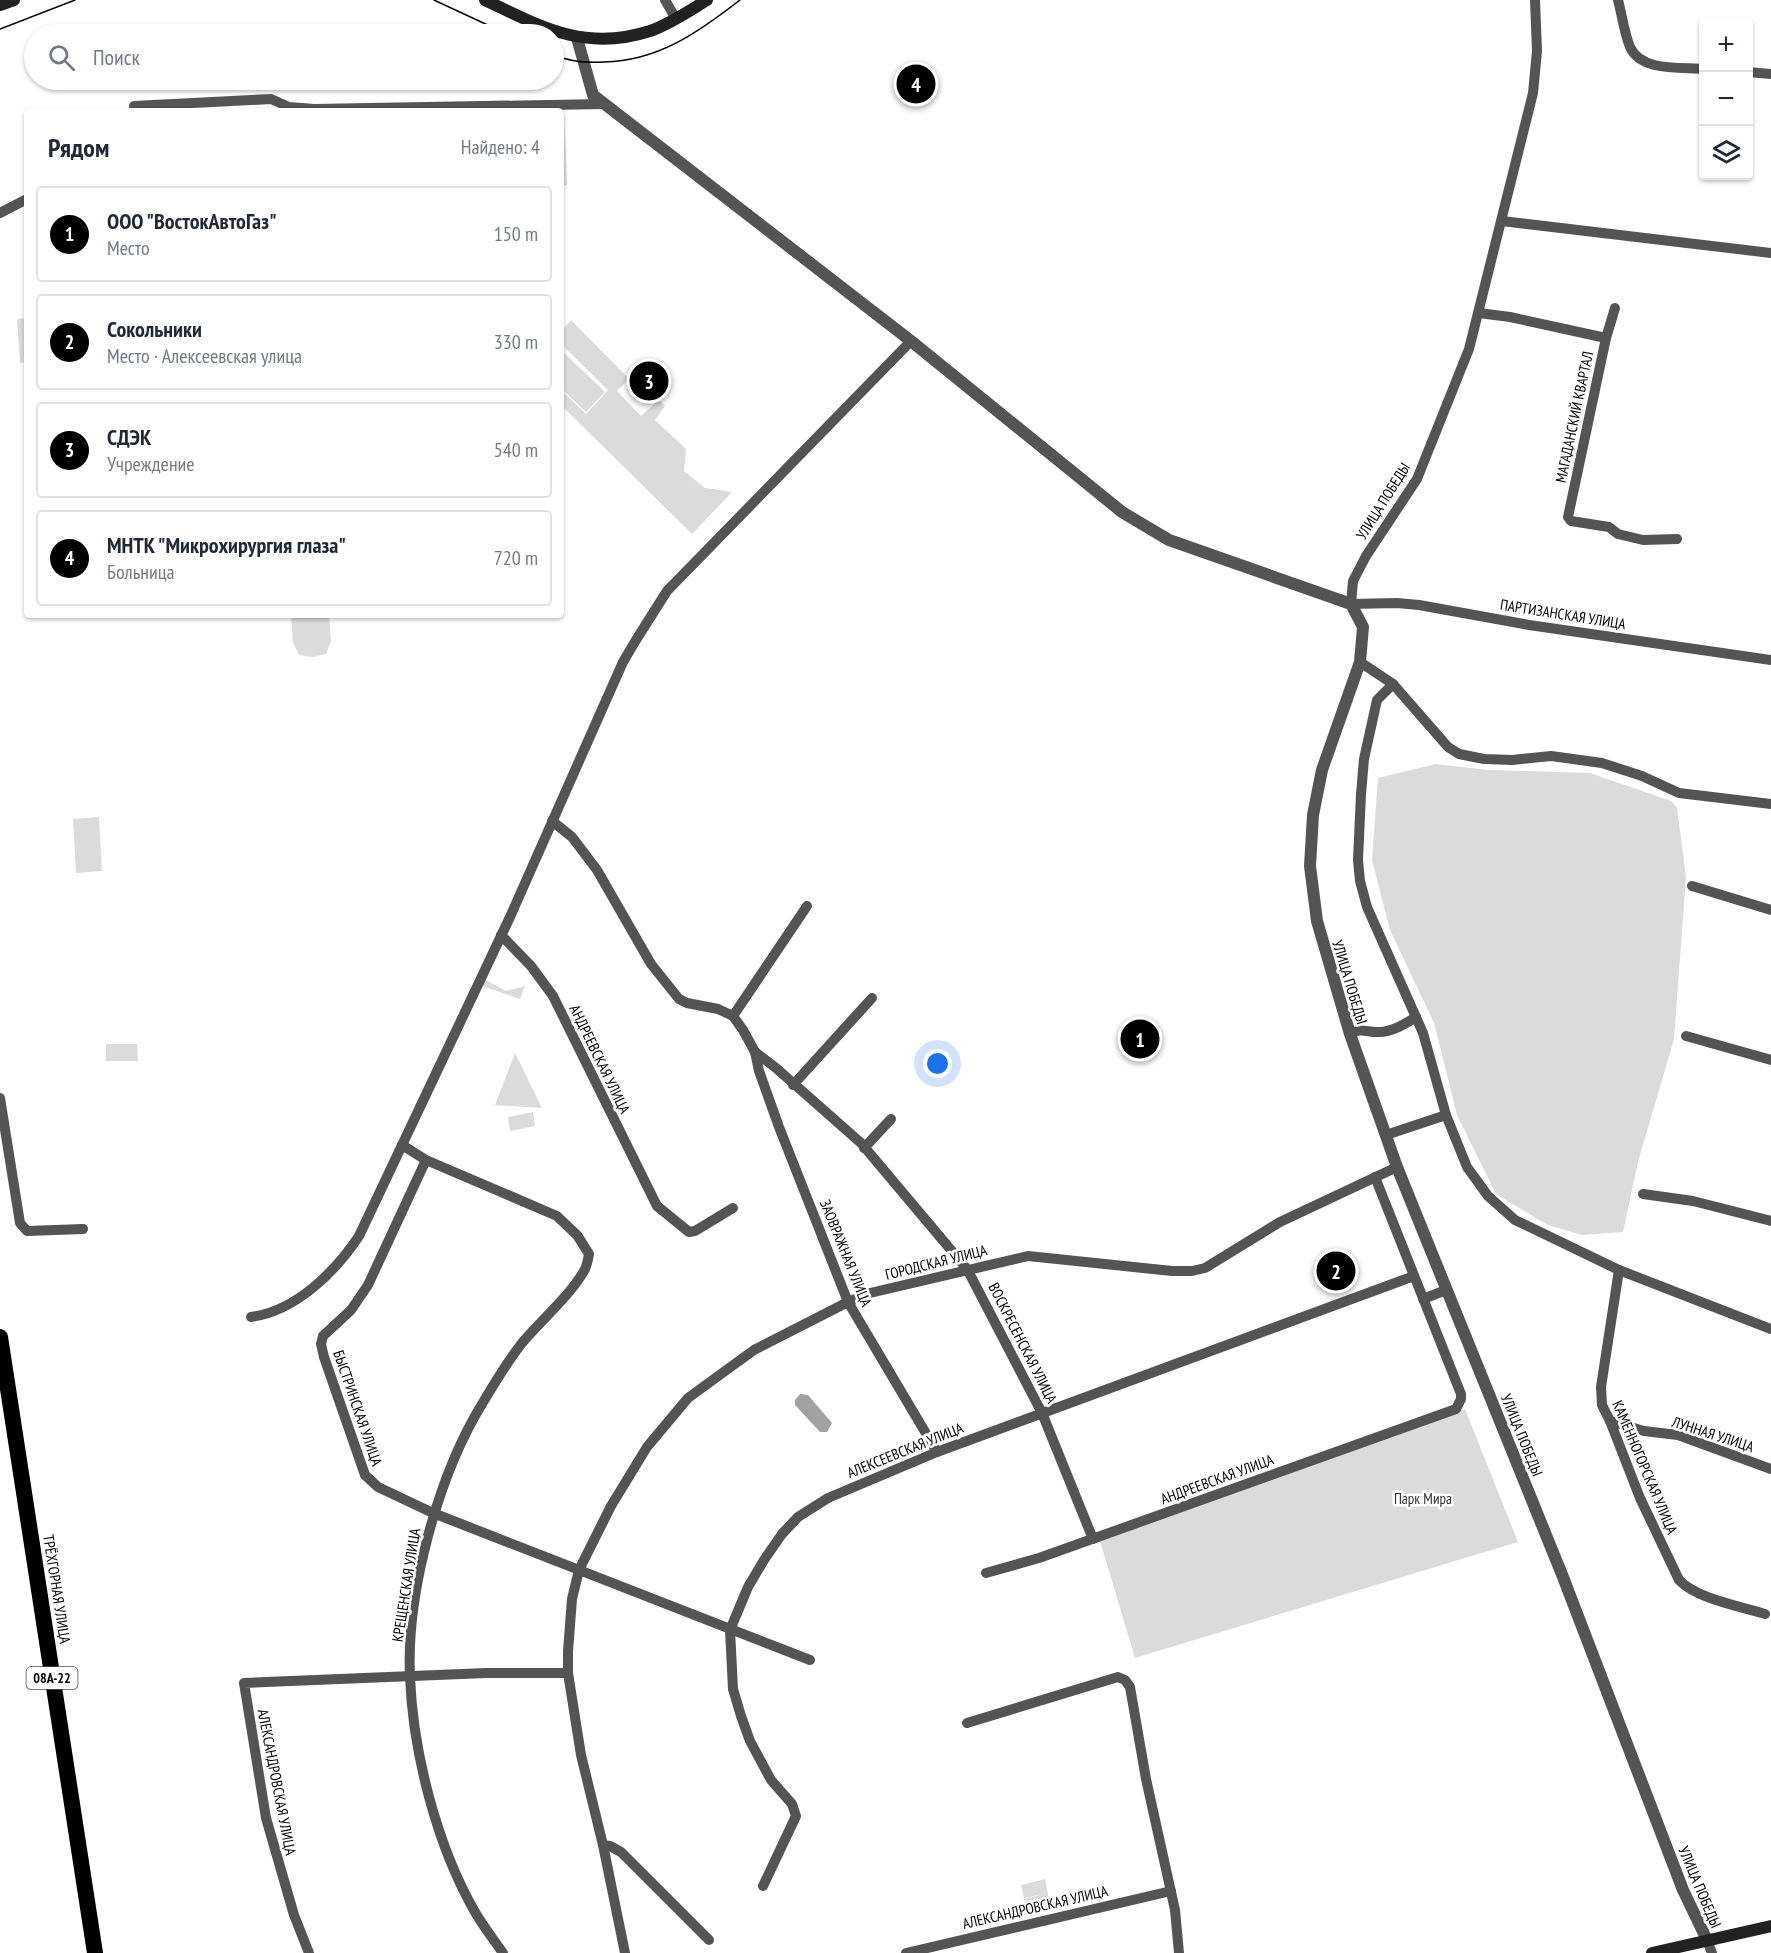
<!DOCTYPE html>
<html lang="ru">
<head>
<meta charset="utf-8">
<style>
	:root { --surface:#fff; --page:#f2f2f3; --text:#1f2937; --muted:#747a83; --line:#e0e1e3; --accent:#000 }
	body { margin:0; font-family:"PT Sans Narrow",sans-serif; background:var(--page); color:var(--text) }
	.controls { position:absolute; right:18px; top:18px; display:grid; overflow:hidden; border-radius:6px; box-shadow:0 2px 4px #0004 }
	.controls button { width:54px; height:54px; display:grid; place-items:center; padding:0; border:0; border-bottom:2px solid var(--line); background:var(--surface); color:var(--text); font:30px sans-serif }
	.you { position:absolute; left:938px; top:1064px; width:21px; height:21px; margin:-15px; border:4px solid #fff; border-radius:50%; background:#1a73e8; box-shadow:0 0 0 9px #1a73e833 }
	.badge { display:grid; place-items:center; width:39px; height:39px; border-radius:50%; background:var(--accent); color:#fff; font-size:20px; font-weight:700 }
	.pin { position:absolute; translate:-50% -50%; border:3px solid #fff; box-shadow:0 2px 6px #0006 }
	.list { margin:0; padding:0; list-style:none }
	h2 { display:flex; justify-content:space-between; align-items:center; height:78px; margin:0; padding:0 24px; font-size:26px }
	h2 small { font-size:20px; font-weight:400; color:var(--muted) }
	.list li { display:grid; grid-template-columns:39px 1fr auto; gap:18px; align-items:center; box-sizing:border-box; height:96px; margin:0 12px 12px; padding:0 12px; border:2px solid var(--line); border-radius:6px }
	.list b { display:block; font-size:22px; white-space:nowrap }
	.list p { margin:0; font-size:20px; white-space:nowrap; color:var(--muted) }
	.list em { font-size:20px; font-style:normal; color:var(--muted) }
	.icon { flex:none; width:33px; height:33px; fill:none; stroke:currentColor; stroke-width:2; stroke-linecap:round; stroke-linejoin:round }
	.map { position:relative; flex:none; width:1771px; height:1953px; overflow:hidden }
	.search { position:absolute; background:var(--surface); box-shadow:0 2px 4px #0004; left:24px; top:24px; width:540px; height:66px; display:flex; align-items:center; gap:15px; box-sizing:border-box; padding:0 21px; border-radius:33px; color:var(--muted); font-size:22px }
	.panel { position:absolute; background:var(--surface); box-shadow:0 2px 4px #0004; left:24px; top:108px; width:540px; height:510px; border-radius:6px }
	.map>svg:first-child { display:block }
</style>
</head>
<body>
<div class="map">
<svg width="1771" height="1953" viewBox="0 0 1771 1953">
	<rect width="100%" height="100%" fill="#fff"/>
	<!-- green -->
	<g fill="#dbdbdb">
		<path d="M522,107H564L567,185L561,186V111H522Z"/>
		<path d="M27,318V362L20,363L17,319Z"/>
		<path d="M571,320L629,379L617,391L641,416L659,400L665,406L655,420L686,449L684,471L705,488L732,492L692,534L561,405V390L586,414L608,390L561,344V332Z"/>
		<path d="M561,350L605,392L586,412L561,388Z"/>
		<path d="M291,615H329L331,641L326,654L313,657L299,655L293,643Z"/>
		<path d="M1436,764L1488,770L1590,773L1671,801L1677,808L1686,877L1674,1039L1638,1162L1623,1232L1582,1235L1548,1225L1496,1194L1457,1115L1434,1023L1390,930L1372,860L1378,778Z"/>
		<path d="M99,817L102,871L76,873L73,819Z"/>
		<path d="M484,979L506,991L525,986L520,999L485,987L482,985Z"/>
		<path d="M106,1044H137L138,1061H106Z"/>
		<path d="M515,1053L542,1108L495,1105Z"/>
		<path d="M533,1112L535,1126L510,1131L508,1117Z"/>
		<path d="M1465,1409L1518,1542L1135,1658L1100,1541Z"/>
		<path d="M1045,1879L1050,1904L1027,1910L1024,1899L1047,1893L1024,1898L1021,1885Z"/>
	</g>
	<!-- water -->
	<path fill="#a2a2a2" d="M800,1394L808,1395L832,1423L827,1432H820L795,1405V1400Z"/>
	<g fill="none" stroke-linecap="round" stroke-linejoin="round">
		<!-- minor -->
		<g stroke="#545454" stroke-width="10">
			<path d="M665,0L676,19"/>
			<path d="M1535,0L1537,51L1533,93L1469,349L1417,479L1366,556L1353,581L1351,604L1397,603L1419,605L1529,625L1771,660"/>
			<path d="M1618,0C1622,15 1624,32 1630,47C1641,72 1681,67 1704,69"/>
			<path d="M1748,72L1771,74"/>
			<path d="M134,111V106L271,99L289,107L314,109L604,104"/>
			<path d="M0,213L27,199"/>
			<path d="M1502,221L1771,253"/>
			<path d="M1479,313L1510,317L1606,338L1568,517L1571,521L1609,527L1618,534L1643,540L1677,539"/>
			<path d="M1606,338L1615,308"/>
			<path d="M1360,662L1393,684L1448,747L1459,754L1484,759L1512,760L1551,756L1602,763L1642,776L1679,793L1771,804"/>
			<path d="M1393,684L1377,700L1364,759L1361,794L1358,860L1360,881L1367,907L1423,1033L1446,1115L1467,1167L1488,1196L1515,1220L1619,1270L1771,1329"/>
			<path d="M552,821L572,837L597,870L651,964L679,999L687,1003L718,1009L733,1016L743,1030L755,1052L759,1071L779,1127L848,1302L937,1452"/>
			<path d="M1692,886L1771,910"/>
			<path d="M501,935L531,966L553,996L657,1206L689,1232L695,1231L733,1208"/>
			<path d="M733,1016L807,906"/>
			<path d="M1350,1034C1361,1027 1368,1033 1379,1032C1392,1032 1405,1024 1416,1017"/>
			<path d="M1686,1036L1771,1060"/>
			<path d="M755,1052L776,1068L861,1143L967,1269L1042,1413L1093,1539"/>
			<path d="M793,1085L872,998"/>
			<path d="M0,1098L20,1223L27,1231L83,1229"/>
			<path d="M1386,1135L1446,1115"/>
			<path d="M402,1145L426,1160L557,1216L577,1235L589,1254C588,1260 587,1266 584,1271C569,1297 541,1320 522,1343C507,1362 494,1384 482,1404C438,1476 406,1593 410,1677C413,1753 437,1846 475,1912C483,1926 494,1940 503,1953"/>
			<path d="M864,1148L891,1119"/>
			<path d="M426,1160L368,1285L351,1310L323,1336L321,1344L324,1357L365,1475L378,1487L433,1513L810,1660"/>
			<path d="M1643,1194L1693,1201L1771,1221"/>
			<path d="M1619,1270L1601,1387L1602,1405L1610,1421L1640,1498L1679,1580C1697,1599 1740,1606 1765,1614"/>
			<path d="M1423,1299L1446,1290"/>
			<path d="M251,1317C296,1311 335,1272 359,1236L510,917L623,662L636,640L667,591L911,341"/>
			<path d="M1610,1421L1644,1431L1678,1435L1771,1469"/>
			<path d="M986,1573L1039,1558L1456,1409L1461,1399V1394L1375,1177"/>
			<path d="M967,1723L1118,1677L1125,1680L1130,1687L1146,1779L1175,1910L1179,1953"/>
			<path d="M603,1845L610,1846L621,1852L709,1940"/>
			<path d="M763,1886L796,1816L792,1804L771,1780L750,1741L741,1716L733,1689L730,1630L748,1587L764,1560L782,1534L798,1517L828,1498L937,1452L1414,1276"/>
			<path d="M1707,1940L1712,1953"/>
			<path d="M309,1953L294,1915L266,1818L244,1683L486,1673H568"/>
			<path d="M625,1953L603,1845L581,1755L568,1673V1651L572,1599L579,1570L611,1506L647,1447L688,1398L754,1350L848,1302L870,1293L1028,1256L1172,1271H1192L1205,1268L1280,1222L1397,1167"/>
			<path d="M906,1953L1171,1891"/>
		</g>
		<!-- tertiary -->
		<path stroke="#545454" stroke-width="12" d="M577,38L593,95L911,341L1122,512L1169,540L1351,604L1363,627L1360,662L1322,770L1313,815L1310,866L1317,921L1350,1034L1397,1167L1563,1577L1683,1890L1707,1940"/>
		<!-- secondary -->
		<g stroke="#212121" stroke-width="12">
			<path d="M485,0C541,27 585,52 650,31C670,24 689,11 707,0"/>
			<path d="M0,5L14,0"/>
			<path d="M1652,1953L1771,1926"/>
		</g>
		<!-- trunk -->
		<path stroke="#000" stroke-width="16" d="M0,1337L95,1953"/>
		<!-- tram -->
		<g stroke="#000" stroke-width="1.5">
			<path d="M434,0L507,34"/>
			<path d="M0,29L75,0"/>
			<path d="M554,55C570,62 586,63 604,62C658,61 699,32 740,0"/>
		</g>
	</g>
	<g text-anchor="middle" dominant-baseline="central" stroke-width="5" stroke-linejoin="round" paint-order="stroke">
		<!-- shield labels -->
		<rect fill="#fff" stroke="#4c4c4c" stroke-width="1.5" x="26.5" y="1667" width="51" height="22" rx="4.5"/>
		<g font-size="14" font-weight="bold" fill="#000">
			<text x="52" y="1678">08А-22</text>
		</g>
		<!-- street labels -->
		<g font-size="15" fill="#000" stroke="#fff">
			<text transform="translate(1574 417) rotate(-78)">МАГАДАНСКИЙ КВАРТАЛ</text>
			<text transform="translate(1383 501) rotate(-58)">УЛИЦА ПОБЕДЫ</text>
			<text transform="translate(1563 614) rotate(9)">ПАРТИЗАНСКАЯ УЛИЦА</text>
			<text transform="translate(1350 982) rotate(73)">УЛИЦА ПОБЕДЫ</text>
			<text transform="translate(600 1059) rotate(64)">АНДРЕЕВСКАЯ УЛИЦА</text>
			<text transform="translate(846 1253) rotate(68)">ЗАОВРАЖНАЯ УЛИЦА</text>
			<text transform="translate(936 1262) rotate(-14)">ГОРОДСКАЯ УЛИЦА</text>
			<text transform="translate(1023 1343) rotate(63)">ВОСКРЕСЕНСКАЯ УЛИЦА</text>
			<text transform="translate(358 1408) rotate(71)">БЫСТРИНСКАЯ УЛИЦА</text>
			<text transform="translate(1713 1434) rotate(18)">ЛУННАЯ УЛИЦА</text>
			<text transform="translate(1522 1435) rotate(68)">УЛИЦА ПОБЕДЫ</text>
			<text transform="translate(905 1450) rotate(-22)">АЛЕКСЕЕВСКАЯ УЛИЦА</text>
			<text transform="translate(1645 1467) rotate(67)">КАМЕННОГОРСКАЯ УЛИЦА</text>
			<text transform="translate(1217 1479) rotate(-20)">АНДРЕЕВСКАЯ УЛИЦА</text>
			<text transform="translate(406 1585) rotate(-81)">КРЕЩЕНСКАЯ УЛИЦА</text>
			<text transform="translate(57 1589) rotate(81)">ТРЁХГОРНАЯ УЛИЦА</text>
			<text transform="translate(277 1782) rotate(79)">АЛЕКСАНДРОВСКАЯ УЛИЦА</text>
			<text transform="translate(1700 1887) rotate(67)">УЛИЦА ПОБЕДЫ</text>
			<text transform="translate(1035 1907) rotate(-13)">АЛЕКСАНДРОВСКАЯ УЛИЦА</text>
		</g>
		<!-- park labels -->
		<g font-size="15" fill="#323232" stroke="#fff">
			<text x="1423" y="1498">Парк Мира</text>
		</g>
	</g>
</svg>
<div class="controls">
<button>+</button>
<button>−</button>
<button><svg class="icon" aria-label="layers" viewBox="0 0 24 24"><path d="M12 4l9 5-9 5-9-5zM3 14l9 5 9-5"/></svg></button>
</div>
<div class="you"></div>
<div class="pin badge" style="left:1140px;top:1039px">1</div>
<div class="pin badge" style="left:1336px;top:1271px">2</div>
<div class="pin badge" style="left:649px;top:381px">3</div>
<div class="pin badge" style="left:916px;top:84px">4</div>
<div class="search"><svg class="icon" aria-label="search" viewBox="0 0 24 24"><circle cx="10" cy="10" r="6"/><path d="M15 15l6 6"/></svg>Поиск</div>
<section class="panel">
<h2>Рядом<small>Найдено: 4</small></h2>
<ul class="list">
<li><span class="badge">1</span><div><b>ООО &quot;ВостокАвтоГаз&quot;</b><p>Место</p></div><em>150 m</em></li>
<li><span class="badge">2</span><div><b>Сокольники</b><p>Место · Алексеевская улица</p></div><em>330 m</em></li>
<li><span class="badge">3</span><div><b>СДЭК</b><p>Учреждение</p></div><em>540 m</em></li>
<li><span class="badge">4</span><div><b>МНТК &quot;Микрохирургия глаза&quot;</b><p>Больница</p></div><em>720 m</em></li>
</ul>
</section>
</div>
</body>
</html>
